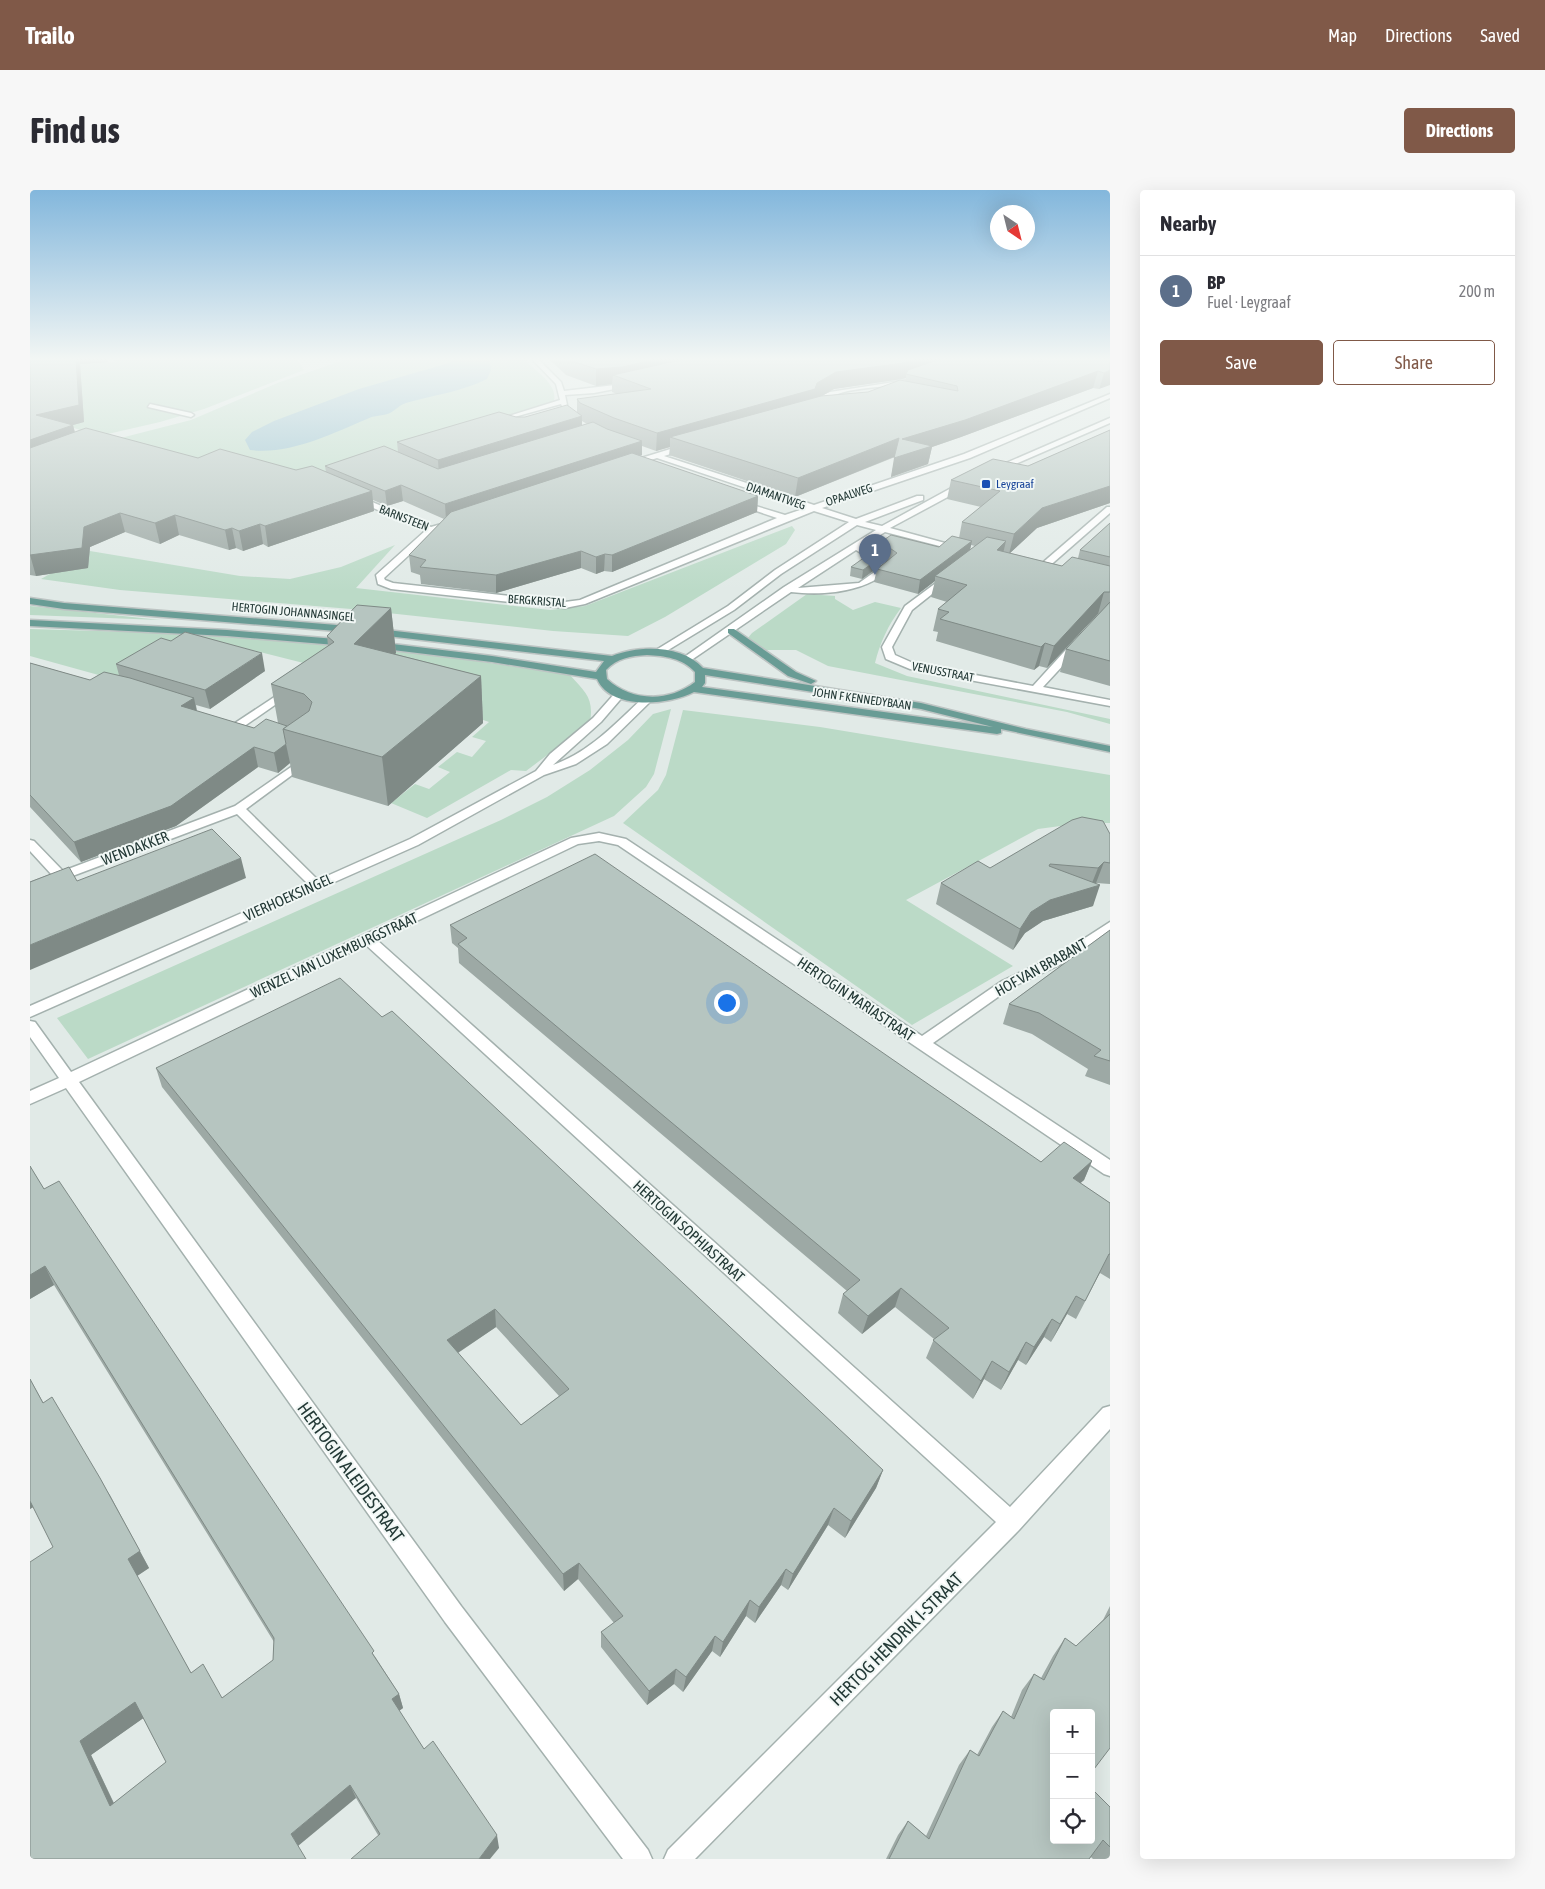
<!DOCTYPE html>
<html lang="en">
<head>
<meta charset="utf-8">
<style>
	:root { --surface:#fff; --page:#f7f7f7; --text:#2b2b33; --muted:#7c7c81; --line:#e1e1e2; --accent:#805948 }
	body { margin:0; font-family:"Asap Condensed",sans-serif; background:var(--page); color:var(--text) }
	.controls { position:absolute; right:15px; bottom:15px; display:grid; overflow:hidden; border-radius:5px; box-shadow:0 5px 20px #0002 }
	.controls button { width:45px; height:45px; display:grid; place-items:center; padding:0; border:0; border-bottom:1px solid var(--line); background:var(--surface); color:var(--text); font:25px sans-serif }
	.compass { position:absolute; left:960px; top:15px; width:45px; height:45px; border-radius:50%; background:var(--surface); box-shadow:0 5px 20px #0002; rotate:145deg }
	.you { position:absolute; left:696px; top:812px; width:18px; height:18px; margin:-12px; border:4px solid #fff; border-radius:50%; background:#1a73e8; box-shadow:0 0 0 8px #1a73e833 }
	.badge { display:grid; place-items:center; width:32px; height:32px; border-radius:50%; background:var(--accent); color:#fff; font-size:16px; font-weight:700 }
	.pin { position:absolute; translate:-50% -41px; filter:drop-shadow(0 1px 2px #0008) }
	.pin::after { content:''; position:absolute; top:26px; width:18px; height:15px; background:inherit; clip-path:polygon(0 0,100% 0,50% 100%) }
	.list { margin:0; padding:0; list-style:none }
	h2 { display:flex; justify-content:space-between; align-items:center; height:65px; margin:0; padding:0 20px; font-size:21px }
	h2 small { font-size:16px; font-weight:400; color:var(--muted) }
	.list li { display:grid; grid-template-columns:32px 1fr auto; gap:15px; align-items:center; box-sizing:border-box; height:70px; padding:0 20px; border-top:1px solid var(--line) }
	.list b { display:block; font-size:19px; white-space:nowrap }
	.list p { margin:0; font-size:16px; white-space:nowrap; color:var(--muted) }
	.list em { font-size:16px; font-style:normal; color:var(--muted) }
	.actions { display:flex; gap:10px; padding:15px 20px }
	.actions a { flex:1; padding:11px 0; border:1px solid var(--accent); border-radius:5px; text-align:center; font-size:18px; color:var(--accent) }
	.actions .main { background:var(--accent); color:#fff }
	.icon { flex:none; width:28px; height:28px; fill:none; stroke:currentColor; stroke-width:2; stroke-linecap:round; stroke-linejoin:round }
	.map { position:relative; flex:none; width:1080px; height:1669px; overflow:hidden; border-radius:5px }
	header { display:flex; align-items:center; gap:30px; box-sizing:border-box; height:70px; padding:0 25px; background:var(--accent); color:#fff }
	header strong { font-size:24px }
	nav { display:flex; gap:28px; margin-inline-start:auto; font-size:18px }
	.intro { display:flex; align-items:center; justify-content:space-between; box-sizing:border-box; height:120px; padding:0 30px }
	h1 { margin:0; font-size:35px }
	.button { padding:12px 22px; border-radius:5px; background:var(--accent); color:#fff; font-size:18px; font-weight:700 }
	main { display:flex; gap:30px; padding:0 30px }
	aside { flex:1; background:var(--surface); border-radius:5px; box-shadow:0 5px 20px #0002 }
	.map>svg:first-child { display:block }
</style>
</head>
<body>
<header>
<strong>Trailo</strong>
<nav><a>Map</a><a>Directions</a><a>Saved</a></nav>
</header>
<div class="intro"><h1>Find us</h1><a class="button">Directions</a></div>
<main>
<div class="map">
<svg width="1080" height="1669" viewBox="0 0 1080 1669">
	<rect width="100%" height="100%" fill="#e1eae7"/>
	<!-- green -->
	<g fill="#bbdac7">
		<path d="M44,169L63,173L84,172L86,169H266L274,180L174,219L130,232L69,246L44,238L41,234Z"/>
		<path d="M317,169H494C504,181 528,193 524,211L515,215L278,289L75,252L161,230L250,192Z"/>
		<path d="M762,336L765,340L756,354L635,427L598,446L523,441L321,419L90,400L11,389L60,361L210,386L260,389L311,377L365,355L326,398L520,420L555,416Z"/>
		<path d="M777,404L805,406V409L823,420L845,412L871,418C858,435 850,453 845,473L877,486L1080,529V534L1037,522L798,476L766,460H733L717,449L722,443Z"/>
		<path d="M0,416L130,430L0,425Z"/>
		<path d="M0,439L203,445L392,463L540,485C556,503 564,508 560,533L496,581L481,580L397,628L361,613L385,594L399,599L420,582L408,577L427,562L442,567L456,551L442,547L459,532L325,486L194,453L143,452L83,489L0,466Z"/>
		<path d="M641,519L624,584L616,597L584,626L58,869L27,828L471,630L517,607L560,580L598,550L623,524Z"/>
		<path d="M653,520L790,537L1080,585V633H1053L1008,639L876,710L983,776L882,835L593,633L628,600L636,585Z"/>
	</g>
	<!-- water -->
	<path fill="#8dbbcb" d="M423,169H459L461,180L457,189C431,202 403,205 376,213C369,215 366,220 360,223C353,226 344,225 337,229C301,244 260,265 220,260L215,250L222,242L244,231L329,199L419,173Z"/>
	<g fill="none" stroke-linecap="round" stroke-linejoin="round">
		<defs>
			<g id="minor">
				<path d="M502,169H508L531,192L534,201L602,193L605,195L564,203L535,205L538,220H534L531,214L463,233V231L530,210L526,194Z"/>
				<path d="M877,190L879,193C854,199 807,195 790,215L785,214L790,206L800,202Z"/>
				<path d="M1080,204V208L940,268L792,318L826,329L887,306H893V310L835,332L852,336L934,291H940V295L860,338L937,359L933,362L855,342L832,356L863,376C839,402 795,406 761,402L657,473L652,470L653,468L754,397L846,340L827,335L751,384L704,420L630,465L625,462L626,460L698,416L745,380L819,332L784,321L555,414L535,418L361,399L348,394L346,385L395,341L321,308L328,306L401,337L422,331L426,333L404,342L354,388L355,390L363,393L535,412L550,410L747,328L706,314V310L755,325L776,318L627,268L598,277L594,275L595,273L660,253H663V257L634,266L784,315L934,264ZM826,360L853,376L829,393L768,398Z"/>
				<path d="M120,214L161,223L164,225L161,227L118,217Z"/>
				<path d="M1080,228V233L967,282L960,280Z"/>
				<path d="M1077,317H1080V323L1016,379H1010V375Z"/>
				<path d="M918,384L923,387L921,389L882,420L862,457L865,465L883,473L1003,496L1043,452H1051V456L1013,497L1080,510V516L880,479L856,469L852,457L875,416Z"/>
				<path d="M261,496L265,497V501L213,537H205V533Z"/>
				<path d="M590,501L595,504L571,532L523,575C560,562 586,533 614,507H622L623,509L577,554L546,574L514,585L388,655L0,827V816L278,694L207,624L0,702V693L22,685L0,661V650L4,651L33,681L205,616L277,566L281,567V571L216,619L288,690L380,649L506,581L520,564L563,528L586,502Z"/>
				<path d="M569,643L596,649L892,846L972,791L1032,763L1080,732V742L1042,769L982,797L903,853L1080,970V986L1074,984L588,655L569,651L548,654L347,750L980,1317L1073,1218L1080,1216V1239L989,1340L665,1669H634L638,1660L966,1332L336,755L49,892L431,1416L618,1660L622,1669H593L415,1432L36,898L0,914V901L29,888L0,847V831L5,832L41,882L541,648Z"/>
			</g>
			<g id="major">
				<path d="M0,408L34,413L331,437L582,466C610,455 652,455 673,478L891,513L996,539L1080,556V562L971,539V543L967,544L664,502C639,515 581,521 567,489L462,472L346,458L341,455L346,452L462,466L566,482L574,471L331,443L34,419L0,414ZM617,465C635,466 652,468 665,482V492C639,512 602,512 577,489L576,480C587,468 601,466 617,465ZM675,485L891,519L963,537L672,497L675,493Z"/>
				<path d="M0,430L197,440L318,450L323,453L318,456L197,446L0,436Z"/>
				<path d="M698,439H704L766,482L786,491L781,494L758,486L698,443Z"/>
			</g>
		</defs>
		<!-- minor casing -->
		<use href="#minor" stroke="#a4b1ae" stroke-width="3"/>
		<!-- major casing -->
		<use href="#major" stroke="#bdc4c3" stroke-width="3"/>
		<!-- minor -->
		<use href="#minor" fill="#fff" fill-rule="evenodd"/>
		<!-- major -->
		<use href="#major" fill="#699c95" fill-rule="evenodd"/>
	</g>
	<!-- wall -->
	<g fill="#9da9a5" fill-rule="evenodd">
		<path d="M0,169H78V172L50,174L54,232L43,235L45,242L168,268L266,280L296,282L295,276L368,262L367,252L486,227H495L547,222V209L587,204L582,202V194L566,196L536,185L519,169H1080L1069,199L1063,198L931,247L902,257L898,274L861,287L865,267L765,307L639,265L640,257L626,261L612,256V265L610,266L728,306L727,322L582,382L574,381L566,384L551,378L466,403L391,394L390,385L381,382L379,365L414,329L373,311L357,316L343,310L344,321L238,357L233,354L213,361L206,358L199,360L149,345L130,354L95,342L60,357L58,378L6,386L0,385ZM876,188L875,191L838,202L792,206L804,199L872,189ZM552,231L557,234L552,235Z"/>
		<path d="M1080,240V313L1007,338L980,363L1032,376L1048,368L1050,360L1080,333V496L1030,482L1036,459L1069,424H1068L1017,478L1009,476L1004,480L906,451L908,442L903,441L908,419L917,412L901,407L905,391L888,404L844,392L847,379L857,371L849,365L851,352L909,357L929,348L932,332L951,317L917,309L921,290L998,276ZM941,355L945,356L940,360Z"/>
		<path d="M851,367L850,376L832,389L820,386L821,377Z"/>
		<path d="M361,418L366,463L365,464L451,486L453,533L358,616L262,587L260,573L248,583L228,577L146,636L51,672L0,617V473L60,490L89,485L86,474L235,481L180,519L166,515L167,521L224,538L248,533L241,494L298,456L297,446Z"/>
		<path d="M1080,644V694L1066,693L1063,716L1013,731L995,743L983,760L906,714L911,693L960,678Z"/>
		<path d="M420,735L1011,972L1062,971L1054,990L1050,993L1080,1013V1089L1070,1083L1046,1129L1037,1124L1021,1152L1014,1147L996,1175L988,1170L971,1200L954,1189L943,1209L896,1168L904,1149L865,1117L832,1144L808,1123L813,1104L817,1101L429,773L428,758L422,753Z"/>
		<path d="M1080,740V895L1055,886L1058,879L1002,844L973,834L979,814Z"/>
		<path d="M352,827L853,1280L846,1298L815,1348L798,1335L758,1400L751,1395L725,1433L716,1426L690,1467L682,1461L653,1502L644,1494L617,1515L571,1457V1442L584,1433L548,1389L534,1401L132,897L126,878ZM466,1137L529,1206L491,1235L428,1163Z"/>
		<path d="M0,976L14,999L346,1468L369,1504L373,1518L369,1521L394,1559L469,1658L348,1645L326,1608L0,1669L23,1357L3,1317L0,1319V1189L13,1212L80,1305L119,1378L107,1386L161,1483L192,1508L243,1470L244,1452L24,1095L0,1109ZM113,1528L136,1572L84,1613L61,1565Z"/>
		<path d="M1080,1416V1558L1061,1523L1024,1650L1080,1617V1669H1063L1061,1667L1059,1669H856L868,1645L878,1631L896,1646L929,1575L940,1560L947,1565L962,1537L973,1521L981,1527L992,1500L1004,1484L1011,1488L1023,1466L1035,1448L1046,1456L1073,1430Z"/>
	</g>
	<!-- shaded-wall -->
	<g fill="#7f8a86">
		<path d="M46,169H78V172L50,174L54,232L43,235L47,253L0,270V250L6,225Z"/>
		<path d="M628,169H696L583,185L582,194L566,196V179Z"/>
		<path d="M887,169H930L876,184V188L872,189L804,199L785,210L640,247V257L626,261L627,243L787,193L806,182Z"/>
		<path d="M1010,169H1041L1007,180Z"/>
		<path d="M1080,180V195L1069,199L1074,183Z"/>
		<path d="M1068,181L1063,198L931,247L902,257L898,274L861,287L864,268L872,249Z"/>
		<path d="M552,226V241L409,285L408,270Z"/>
		<path d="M869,248L866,266L765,307L768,288Z"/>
		<path d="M612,251V265L416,330L415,314Z"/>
		<path d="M371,295L373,311L357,316L355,301Z"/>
		<path d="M1080,296V313L1007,338L979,364L984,344L1012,318Z"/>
		<path d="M342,301L344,321L238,357L235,336Z"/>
		<path d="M728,306L727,322L582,382V365Z"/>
		<path d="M90,323L95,342L60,357L58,378L6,386L0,365L54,337Z"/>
		<path d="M145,325L149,345L130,354L125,333Z"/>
		<path d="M230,334L233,354L213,361L209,341Z"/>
		<path d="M202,338L206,358L199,360L195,340Z"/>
		<path d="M942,351L939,364L905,386V391L888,404L890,390Z"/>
		<path d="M976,351L971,372L967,360Z"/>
		<path d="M551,361V378L466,403V385Z"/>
		<path d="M575,364L574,381L566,384V367Z"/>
		<path d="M851,367L850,376L832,389L833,380Z"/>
		<path d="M1074,402L1068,424L1017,478L1024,456Z"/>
		<path d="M361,418L366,463L330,500L324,454Z"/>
		<path d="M1015,453L1009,476L1004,480L1011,457Z"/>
		<path d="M232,463L235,481L180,519L175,500Z"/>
		<path d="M451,486L453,533L358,616L352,567Z"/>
		<path d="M164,508L168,527L151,516Z"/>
		<path d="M256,554L260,573L248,583L244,563Z"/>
		<path d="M224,557L228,577L146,636L51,672L44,652Z"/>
		<path d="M211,668L216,688L0,780V755Z"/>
		<path d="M1074,672L1066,693L1060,698L1070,695L1063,716L1013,731L995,743L983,760L990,739L1001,722L1020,710L1060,698L1068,678Z"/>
		<path d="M1062,971L1054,990L1035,1007L1043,988Z"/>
		<path d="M15,1076L24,1095L0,1109V1085Z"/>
		<path d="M871,1098L865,1117L832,1144L838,1126Z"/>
		<path d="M1046,1106L1037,1124L1021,1152L1030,1134Z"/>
		<path d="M465,1119L466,1137L420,1168L417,1150Z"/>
		<path d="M1022,1129L1014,1147L996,1175L1004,1157Z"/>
		<path d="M996,1152L988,1170L971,1200L979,1182Z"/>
		<path d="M962,1171L954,1189L943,1209L951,1191Z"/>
		<path d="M853,1280L846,1298L815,1348L821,1331Z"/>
		<path d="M70,1288L119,1378L107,1386L98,1369Z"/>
		<path d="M0,1308L5,1316L0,1319Z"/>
		<path d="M804,1318L798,1335L758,1400L763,1384Z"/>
		<path d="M549,1373L548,1389L534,1401L533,1384Z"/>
		<path d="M756,1379L751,1395L725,1433L729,1417Z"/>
		<path d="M720,1410L716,1426L690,1467L693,1452Z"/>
		<path d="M685,1446L682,1461L653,1502L656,1487Z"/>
		<path d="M646,1479L644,1494L617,1515L619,1501Z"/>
		<path d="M369,1504L373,1518L366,1523L362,1509Z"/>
		<path d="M105,1512L115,1527L61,1565L91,1629L80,1616L50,1551Z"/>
		<path d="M320,1595L326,1608L268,1656L261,1644Z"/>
		<path d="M467,1645L469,1658L460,1669H449Z"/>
	</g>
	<!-- building -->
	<g fill="#b6c5c0" stroke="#7f8a86" fill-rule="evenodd">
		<path d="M0,169H46L49,215L6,225L43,235L0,250Z"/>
		<path d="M536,169H628L592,177L566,179Z"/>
		<path d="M654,169H887L874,173L806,182L787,193L785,199L627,243L584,228L550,213L547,209L621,199L583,185Z"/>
		<path d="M910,169H997L1011,171L1018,169H1080V180L1074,183L1068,181L935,230L872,249L902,256L864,268L869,248L768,288L640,247L791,206L838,202L870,190L928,201L927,196L876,184L878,180Z"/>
		<path d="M537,215L552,226L408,270L367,252L469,222L486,227H495Z"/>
		<path d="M563,232L577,239L612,251L415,314L371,295L355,301L295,276L354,256L408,279Z"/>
		<path d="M56,238L168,268L190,259L266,280L282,276L342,301L235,336L230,334L209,341L202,338L195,340L145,325L125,333L90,323L54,337L52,358L0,365V258Z"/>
		<path d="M1080,240V296L1012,318L984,344L932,332L970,301L921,290L963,269L998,276Z"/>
		<path d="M602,263L728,306L582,365L575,364L566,367L551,361L466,385L390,377L396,370L379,365L421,322Z"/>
		<path d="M1080,333V367L1050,360Z"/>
		<path d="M861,345L909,357L922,346L942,351L890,390L847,379L867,363L851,352Z"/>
		<path d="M957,347L976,351L967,360L1032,376L1042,367L1080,376V402H1074L1024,456L1015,453L1011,457L910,429L919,422L908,419L937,395L905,386Z"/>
		<path d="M842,362L851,367L833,380L821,377Z"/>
		<path d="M1080,412V471L1036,459Z"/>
		<path d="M327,415L361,418L324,454L451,486L352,567L253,539L279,521L282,512L274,504L241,494L304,452L297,446Z"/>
		<path d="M155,442L232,463L175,500L86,474L131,448L141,451Z"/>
		<path d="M0,473L60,490L74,482L100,488L164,508L151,516L224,538L236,529L257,536L253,539L256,554L244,563L224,557L141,616L44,652L0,605Z"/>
		<path d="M1052,627L1073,631L1080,644V673L1074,672L1068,678L1020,674L1019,676L1070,695L1020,710L1001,722L990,739L911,693L948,671L960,678L1042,630Z"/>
		<path d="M182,639L211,668L0,755V692L39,677L47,691Z"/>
		<path d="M565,664L1011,972L1034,952L1062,971L1043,988L1080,1013V1064H1079L1055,1111L1046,1106L1030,1134L1022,1129L1004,1157L996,1152L979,1182L962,1171L951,1191L903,1150L919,1138L871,1098L838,1126L813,1104L830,1090L428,754L437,748L420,735Z"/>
		<path d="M1080,740V871L1064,866L1071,860L1009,823L979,814Z"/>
		<path d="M310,788L352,827L362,821L853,1280L821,1331L804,1318L763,1384L756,1379L729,1417L720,1410L693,1452L685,1446L656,1487L646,1479L619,1501L571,1442L593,1426L549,1373L533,1384L126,878ZM465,1119L539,1199L491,1235L417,1150Z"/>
		<path d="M0,976L14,999L29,991L344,1461L342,1463L369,1504L362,1509L394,1559L403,1551L467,1645L449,1669H321L350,1644L320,1595L261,1644L276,1669H0V1372L23,1357L0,1311V1189L13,1213L22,1207L70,1288L110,1361L98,1369L161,1483L173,1474L192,1508L243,1470L244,1448L15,1076L0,1085ZM105,1512L136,1572L80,1616L50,1551Z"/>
		<path d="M1080,1424V1558L1061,1583V1523H1024V1650H1061V1598L1080,1617V1657L1073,1650L1059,1669H859L878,1631L899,1649L940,1560L949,1566L973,1521L984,1529L1004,1484L1014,1490L1035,1448L1046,1456Z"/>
	</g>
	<!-- sky -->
	<linearGradient id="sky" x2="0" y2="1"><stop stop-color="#83b7dc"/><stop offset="0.42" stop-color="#f2f6f4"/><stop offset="1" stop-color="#f2f6f4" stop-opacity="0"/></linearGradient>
	<rect width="1080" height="402" fill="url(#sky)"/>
	<!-- markers -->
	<rect fill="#1a4fb4" stroke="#f1f7f5" stroke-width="2" x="951" y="289" width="10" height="10" rx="2.5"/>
	<g text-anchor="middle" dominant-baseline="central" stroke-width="4" stroke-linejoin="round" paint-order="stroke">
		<!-- far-transit labels -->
		<g font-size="12" fill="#164399" stroke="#f1f7f5" text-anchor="start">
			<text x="966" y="294">Leygraaf</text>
		</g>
		<!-- far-street labels -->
		<g font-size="12" fill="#233936" stroke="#f1f7f5">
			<text transform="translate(819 305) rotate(-18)">OPAALWEG</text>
			<text transform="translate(746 306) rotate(19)">DIAMANTWEG</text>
			<text transform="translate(374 328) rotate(21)">BARNSTEEN</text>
			<text transform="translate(507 411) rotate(4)">BERGKRISTAL</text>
			<text transform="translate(263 422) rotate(5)">HERTOGIN JOHANNASINGEL</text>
			<text transform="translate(913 482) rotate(11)">VENUSSTRAAT</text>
			<text transform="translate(832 509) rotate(8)">JOHN F KENNEDYBAAN</text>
		</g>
		<!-- street labels -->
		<g font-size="15" fill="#233936" stroke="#f1f7f5">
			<text transform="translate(105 658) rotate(-21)">WENDAKKER</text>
			<text transform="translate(258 707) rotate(-24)">VIERHOEKSINGEL</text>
			<text transform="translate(304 765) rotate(-25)">WENZEL VAN LUXEMBURGSTRAAT</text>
			<text transform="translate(1011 777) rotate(-29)">HOF VAN BRABANT</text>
			<text transform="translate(826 809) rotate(34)">HERTOGIN MARIASTRAAT</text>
			<text transform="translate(659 1041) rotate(42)">HERTOGIN SOPHIASTRAAT</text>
		</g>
		<!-- near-street labels -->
		<g font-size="18" fill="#233936" stroke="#f1f7f5">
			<text transform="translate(321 1282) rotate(54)">HERTOGIN ALEIDESTRAAT</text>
			<text transform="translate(866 1449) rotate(-45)">HERTOG HENDRIK I-STRAAT</text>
		</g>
	</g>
</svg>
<div class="controls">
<button>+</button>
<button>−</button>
<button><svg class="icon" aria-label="locate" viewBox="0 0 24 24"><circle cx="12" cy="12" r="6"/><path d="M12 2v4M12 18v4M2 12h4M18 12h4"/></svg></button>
</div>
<svg class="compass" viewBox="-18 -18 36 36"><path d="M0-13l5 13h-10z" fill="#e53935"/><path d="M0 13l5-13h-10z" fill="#7c7c81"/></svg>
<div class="you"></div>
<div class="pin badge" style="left:845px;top:385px;background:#5c6f8a">1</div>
</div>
<aside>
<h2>Nearby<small></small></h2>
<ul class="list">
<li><span class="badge" style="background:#5c6f8a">1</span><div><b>BP</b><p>Fuel · Leygraaf</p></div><em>200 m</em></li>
</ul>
<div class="actions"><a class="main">Save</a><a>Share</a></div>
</aside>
</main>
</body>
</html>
